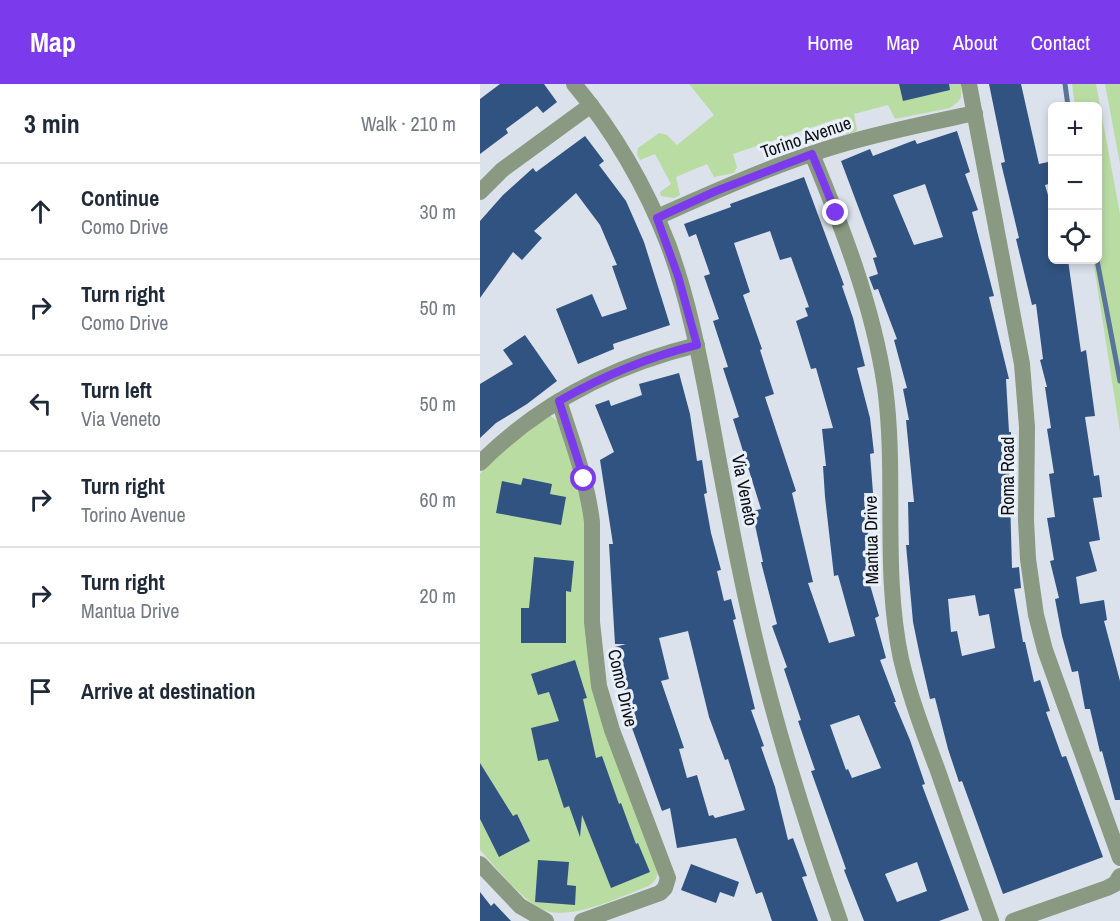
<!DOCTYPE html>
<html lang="en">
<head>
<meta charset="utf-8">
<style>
	:root { --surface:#fff; --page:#f6f6f7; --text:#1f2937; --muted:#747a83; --line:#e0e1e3; --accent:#7c3aed }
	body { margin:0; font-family:"Archivo Narrow",sans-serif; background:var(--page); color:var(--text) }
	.controls { position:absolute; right:18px; top:18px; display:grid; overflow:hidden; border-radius:9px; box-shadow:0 3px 9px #0003 }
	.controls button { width:54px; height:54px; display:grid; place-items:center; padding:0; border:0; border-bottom:2px solid var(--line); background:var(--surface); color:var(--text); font:30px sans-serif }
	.stop { position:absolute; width:18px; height:18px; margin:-14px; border:4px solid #7c3aed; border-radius:50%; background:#fff }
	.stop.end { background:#7c3aed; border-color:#fff; box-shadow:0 2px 6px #0008 }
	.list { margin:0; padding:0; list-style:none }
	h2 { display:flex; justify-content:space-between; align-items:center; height:78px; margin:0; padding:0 24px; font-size:26px }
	h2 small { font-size:20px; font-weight:400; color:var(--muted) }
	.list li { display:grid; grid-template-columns:39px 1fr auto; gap:18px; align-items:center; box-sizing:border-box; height:96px; padding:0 24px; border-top:2px solid var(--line) }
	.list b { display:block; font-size:22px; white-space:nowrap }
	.list p { margin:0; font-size:20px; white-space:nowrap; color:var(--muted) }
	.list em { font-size:20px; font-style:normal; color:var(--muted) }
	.icon { flex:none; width:33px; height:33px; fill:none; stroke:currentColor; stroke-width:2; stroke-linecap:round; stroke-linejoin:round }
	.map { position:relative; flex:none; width:640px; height:837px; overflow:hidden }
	header { display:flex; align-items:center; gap:36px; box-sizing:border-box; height:84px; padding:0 30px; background:var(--accent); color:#fff }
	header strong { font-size:28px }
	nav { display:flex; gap:33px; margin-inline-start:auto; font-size:21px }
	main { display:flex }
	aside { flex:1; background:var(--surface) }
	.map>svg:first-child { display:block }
</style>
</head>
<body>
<header>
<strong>Map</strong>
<nav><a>Home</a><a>Map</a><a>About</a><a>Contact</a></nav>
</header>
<main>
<aside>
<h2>3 min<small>Walk · 210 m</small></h2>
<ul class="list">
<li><svg class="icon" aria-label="ahead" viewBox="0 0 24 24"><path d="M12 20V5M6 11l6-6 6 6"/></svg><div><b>Continue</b><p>Como Drive</p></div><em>30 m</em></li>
<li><svg class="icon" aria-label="right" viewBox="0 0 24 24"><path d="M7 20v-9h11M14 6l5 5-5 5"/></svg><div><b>Turn right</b><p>Como Drive</p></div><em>50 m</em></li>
<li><svg class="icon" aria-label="left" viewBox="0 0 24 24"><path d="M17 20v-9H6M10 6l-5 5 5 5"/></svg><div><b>Turn left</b><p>Via Veneto</p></div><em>50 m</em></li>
<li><svg class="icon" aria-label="right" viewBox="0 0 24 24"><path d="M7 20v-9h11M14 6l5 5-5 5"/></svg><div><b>Turn right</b><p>Torino Avenue</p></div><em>60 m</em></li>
<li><svg class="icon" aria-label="right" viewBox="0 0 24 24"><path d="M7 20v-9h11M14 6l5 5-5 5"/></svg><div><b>Turn right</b><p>Mantua Drive</p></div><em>20 m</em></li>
<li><svg class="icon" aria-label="arrive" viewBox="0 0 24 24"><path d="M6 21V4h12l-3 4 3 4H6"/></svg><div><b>Arrive at destination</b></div></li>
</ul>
</aside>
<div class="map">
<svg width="640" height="837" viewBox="0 0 640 837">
	<rect width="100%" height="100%" fill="#dce2ec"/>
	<!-- green -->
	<g fill="#b9dca3">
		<path d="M209,0H481V13L478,18L470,24L415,35L408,21L374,30L377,46L375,48L367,50L359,34L253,70L257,83L254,89L234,93L227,80L196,93L200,111L194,114L181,112L180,108L191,100L175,70L160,76L157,70L158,64L179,49L187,51L197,61L234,31Z"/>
		<path d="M592,0H616L640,130V348L613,176H618V22H595Z"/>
		<path d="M625,0H640V80Z"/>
		<path d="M71,332L78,338L98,398L104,435L105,544L178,784C178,794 175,799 166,803C140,813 91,837 64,826C40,815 18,785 0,766V390L18,371L66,333Z"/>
	</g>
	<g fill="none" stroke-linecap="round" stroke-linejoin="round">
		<!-- stream -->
		<g stroke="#587498" stroke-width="5">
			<path d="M585,0L588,22"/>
			<path d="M617,176L640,297"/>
		</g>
	</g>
	<!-- building -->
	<g fill="#315381" fill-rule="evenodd">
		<path d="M20,0H64L77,18L63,29L57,22L26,45L28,49L0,70V15Z"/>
		<path d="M419,0H469L470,6L423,17Z"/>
		<path d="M509,0H541L559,80L568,78L573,96V99L565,101L573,128V176H588L601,268L606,266L615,332L605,333L614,392L619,391L622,413L613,414L620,456L609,458L617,487L596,493L600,520L624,516L627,536L624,537L640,597V716H635L622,667L620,668L610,625H605L598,587L592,588L582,552L575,515L579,514L570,477L574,476L567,434L575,433L569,390L574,389L567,345L571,344L565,303H567L560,276L563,275L556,220L552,221L536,155L539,154L521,79L525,78Z"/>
		<path d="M477,47L490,88L485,90L498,126L492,128L514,212L509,213L529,295H526L529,348H531V380H529L532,484L539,483L541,504L534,505L543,558H545L554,598L560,596L570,627L566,628L582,673L586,672L623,773L523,810L482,697L479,698L468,665L455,614L450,615L440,572L433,538L426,461H429L428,418H434L426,336H429L423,305L427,304L414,256L417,255L398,205L394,206L389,193L398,190L393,174L397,173L361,77L390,65L393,72L435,56L437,60ZM445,100L463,153L434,161L413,111ZM495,511L499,532L509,530L515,564L482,572L477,547L471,548L468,515Z"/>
		<path d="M105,52L124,77L119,81L146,117L164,158L190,241L133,260L134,265L98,280L76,225L112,210L122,233L147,225L132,182L137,181L120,141L96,109L54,147L62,154L42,176L33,168L0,214V137L23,111L53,84L56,88Z"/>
		<path d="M324,93L364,201L362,202L373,234L385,282L377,284L390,334L394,369L390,370L393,409H384L388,451H385L396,492L388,494L399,532L395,534L406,574L400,576L416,618H414L430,656L445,700L442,701L489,826L459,837H384L364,786L366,785L331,687L335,686L318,637L321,636L304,585L307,583L292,542L297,540L281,478H283L272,427L281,425L253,335L259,333L243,284L248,283L233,237L239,235L224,192L230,190L216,150L209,153L204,140L251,123L250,120ZM290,147L300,176L311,173L329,223L325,224L328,232L316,237L331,285L336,284L353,344L342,345L346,382H343L345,413L354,492L358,491L375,552L349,559L328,499L333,498L312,409L316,407L285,313L294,310L280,266L282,265L263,211L270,208L254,159ZM379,631L401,684L372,694L368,685L366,686L350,641ZM437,778L447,807L417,818L405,790Z"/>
		<path d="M45,251L77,297L47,320L16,339L0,354V300L33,280L23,266Z"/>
		<path d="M199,289L210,330L217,377L222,376L227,409L224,410L231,449L241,486L237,487L244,517L251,515L256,535L253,536L275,625L271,626L284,662L281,663L295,703L308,756L313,754L327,792L322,793L338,837H292L282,808L276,810L256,754L197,764L190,724L182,727L143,619L147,617L138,582L135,563L146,560H135L129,460H133L120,376L134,368L115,321L129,316L131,322L162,311L159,300ZM208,547L229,633L245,676L248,675L265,726L235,734L233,731L229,732L217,691L207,694L199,665L204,664L181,597L189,595L179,554Z"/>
		<path d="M43,394L72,400L70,410L86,413L81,441L16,429L22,397L41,401Z"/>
		<path d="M54,473L94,477L91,508L86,507V559H41V524H49Z"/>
		<path d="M95,576L107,614L103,615L116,674L122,672L139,720L141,719L156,760L158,759L170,788L131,804L102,731L100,753L89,722L84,724L68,675L58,677L51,644L79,637L69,608L58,611L51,590Z"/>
		<path d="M0,679L33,732L37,730L50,757L19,773L0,735Z"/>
		<path d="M58,776L89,778L87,801L96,802L95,821L55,818Z"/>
		<path d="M211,780L259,798L254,813L240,808L236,819L201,806Z"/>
		<path d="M0,808L11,822L14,819L31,837H0Z"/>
	</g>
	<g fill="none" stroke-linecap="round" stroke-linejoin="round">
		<!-- minor -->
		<g stroke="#8a9981" stroke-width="16">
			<path d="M94,0C133,46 166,103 188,160C207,211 218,265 228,318C241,388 253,458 269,528C292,633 324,735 360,837"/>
			<path d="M489,0L542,280L547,343L546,436L548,475L556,531L565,566L640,774"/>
			<path d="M332,70C363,145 393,222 405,303C417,393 402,485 421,575C430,613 444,650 458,687C475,737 493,787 511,837"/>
			<path d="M0,108L22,86L111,21"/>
			<path d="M177,133C236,107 295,80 356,62C402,48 448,39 495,29"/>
			<path d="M79,317C92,357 107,396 112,438V538L119,602L132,646L188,794L185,804L180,809L102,837"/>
			<path d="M0,379C60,319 135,281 217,261"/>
			<path d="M0,780L40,822L66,837"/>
			<path d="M533,837L627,804L635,800L640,792"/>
		</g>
	</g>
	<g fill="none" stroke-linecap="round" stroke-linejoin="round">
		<!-- route -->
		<path stroke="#7c3aed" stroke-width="8" d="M104,395L79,317C123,292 168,273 217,261L198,192L177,134L236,107L332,70L356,129"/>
	</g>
	<g text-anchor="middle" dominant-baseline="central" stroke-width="6" stroke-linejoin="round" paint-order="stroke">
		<!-- street labels -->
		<g font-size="18" fill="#0c0e11" stroke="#e9f0f9">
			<text transform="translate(326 53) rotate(-19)">Torino Avenue</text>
			<text transform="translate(527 392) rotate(-90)">Roma Road</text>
			<text transform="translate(265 406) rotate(79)">Via Veneto</text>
			<text transform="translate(391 456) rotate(-91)">Mantua Drive</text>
			<text transform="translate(143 604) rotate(77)">Como Drive</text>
		</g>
	</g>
</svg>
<div class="controls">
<button>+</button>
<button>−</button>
<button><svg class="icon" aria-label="locate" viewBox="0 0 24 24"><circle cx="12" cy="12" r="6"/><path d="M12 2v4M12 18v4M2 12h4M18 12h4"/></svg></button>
</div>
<div class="stop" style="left:104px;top:395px"></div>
<div class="stop end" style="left:356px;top:129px"></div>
</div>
</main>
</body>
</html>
